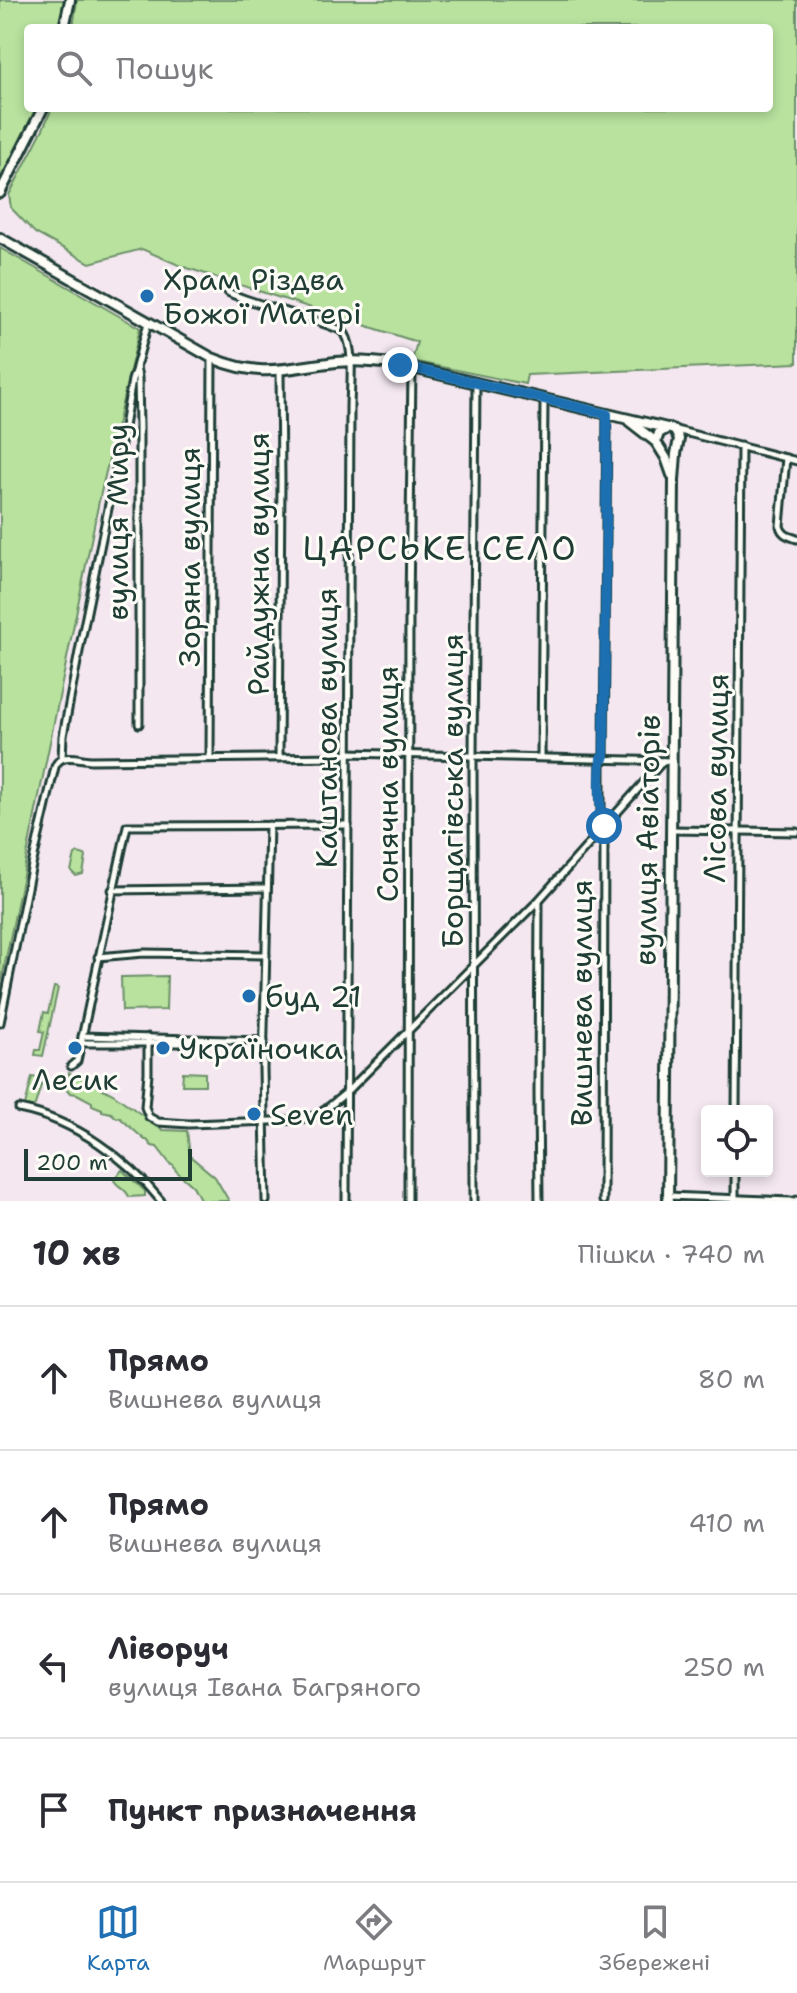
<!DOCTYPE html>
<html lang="uk">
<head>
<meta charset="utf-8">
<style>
	:root { --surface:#fff; --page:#f7f7f7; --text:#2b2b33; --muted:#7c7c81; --line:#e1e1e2; --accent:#1f6fb2 }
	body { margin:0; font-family:"Shantell Sans",sans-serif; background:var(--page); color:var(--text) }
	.controls { position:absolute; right:24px; bottom:24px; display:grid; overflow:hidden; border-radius:8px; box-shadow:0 4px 12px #0003 }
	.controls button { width:72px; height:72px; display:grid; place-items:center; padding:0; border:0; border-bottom:2px solid var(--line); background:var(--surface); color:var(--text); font:40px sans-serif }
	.scale { position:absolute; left:24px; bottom:20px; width:168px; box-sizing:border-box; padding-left:8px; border:4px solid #1f3d34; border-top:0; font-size:22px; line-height:28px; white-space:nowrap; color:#1f3d34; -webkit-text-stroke:6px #fdfcf7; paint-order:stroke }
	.stop { position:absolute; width:24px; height:24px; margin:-18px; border:6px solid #1f6fb2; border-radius:50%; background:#fff }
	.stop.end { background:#1f6fb2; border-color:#fff; box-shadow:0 2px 8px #0008 }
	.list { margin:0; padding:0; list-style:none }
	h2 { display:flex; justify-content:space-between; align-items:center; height:104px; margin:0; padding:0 32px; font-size:34px }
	h2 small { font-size:26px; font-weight:400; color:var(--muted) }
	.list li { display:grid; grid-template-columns:52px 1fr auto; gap:24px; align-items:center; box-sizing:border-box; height:144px; padding:0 32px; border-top:2px solid var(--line) }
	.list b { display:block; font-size:30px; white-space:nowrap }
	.list p { margin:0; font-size:26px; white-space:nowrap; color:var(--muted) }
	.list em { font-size:26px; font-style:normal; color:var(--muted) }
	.icon { flex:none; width:44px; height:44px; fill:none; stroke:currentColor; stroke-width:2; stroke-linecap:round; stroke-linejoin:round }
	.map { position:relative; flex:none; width:797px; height:1201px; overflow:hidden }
	.search { position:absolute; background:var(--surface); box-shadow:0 4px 12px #0003; left:24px; right:24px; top:24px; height:88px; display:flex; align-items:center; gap:20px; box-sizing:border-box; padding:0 28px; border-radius:8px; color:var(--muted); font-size:30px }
	.sheet { height:680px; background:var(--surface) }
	nav { display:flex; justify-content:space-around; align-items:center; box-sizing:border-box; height:112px; border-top:2px solid var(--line); background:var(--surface); font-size:22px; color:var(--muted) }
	nav a { display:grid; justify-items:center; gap:4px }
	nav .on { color:var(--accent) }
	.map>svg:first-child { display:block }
</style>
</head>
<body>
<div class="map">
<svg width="797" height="1201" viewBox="0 0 797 1201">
	<rect width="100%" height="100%" fill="#f4e7f0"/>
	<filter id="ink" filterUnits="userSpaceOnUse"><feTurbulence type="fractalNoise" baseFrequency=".0125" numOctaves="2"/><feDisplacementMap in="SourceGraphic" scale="16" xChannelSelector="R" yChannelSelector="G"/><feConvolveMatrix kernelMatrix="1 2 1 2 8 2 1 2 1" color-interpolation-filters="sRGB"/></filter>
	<g filter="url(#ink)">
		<!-- green -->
		<g fill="#b8e29e" stroke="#6c9069" stroke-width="2">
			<path d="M0,0H70L64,28H28V108H43L0,193Z"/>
			<path d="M77,0H797V363L527,375L525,384L412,361L417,342L181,266L142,249L90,263L35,233L11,208L9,195L43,129L52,108H769V28H73Z"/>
			<path d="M0,248L140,328L99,501L0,988Z"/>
			<path d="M78,853L85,855L86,857L83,874L76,876L71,871L75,855Z"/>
			<path d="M167,976L166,1010L122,1011L121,977Z"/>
			<path d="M54,987L58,988L43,1056L35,1055L36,1050H40L44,1032L40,1031L44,1012L48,1013Z"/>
			<path d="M183,1072L205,1073V1085H182Z"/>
			<path d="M69,1073L84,1079L113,1094L163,1130L187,1131L190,1156L215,1177L229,1201H201L193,1186L176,1171L173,1165H171L157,1147L152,1146L147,1140H145L119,1117L117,1118L111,1113L102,1111V1109L92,1105V1102L77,1094L70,1093L65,1087L53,1085L54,1079L66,1083Z"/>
			<path d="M32,1077L43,1079L35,1105L31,1108L25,1106Z"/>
			<path d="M122,1170L145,1191V1196L129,1197C126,1188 117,1187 114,1180Z"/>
		</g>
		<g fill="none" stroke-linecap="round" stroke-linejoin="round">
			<defs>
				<g id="street">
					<path d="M228,292C248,304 338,323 345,334C355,350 350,389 350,408L346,1201"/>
					<path d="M676,430L797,461"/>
					<path d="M786,458L780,526C782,535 789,536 797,539"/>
					<path d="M139,724V427L138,377L136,367L148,323"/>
					<path d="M62,757L63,736L81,641L120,450L132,380L136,368"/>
					<path d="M210,757L212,359"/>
					<path d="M541,757L544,400"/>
					<path d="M279,758L281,481L280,371"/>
					<path d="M601,758V814L604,826L603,1201"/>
					<path d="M604,759L607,414"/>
					<path d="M672,830L797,832"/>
					<path d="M112,890L267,888"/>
					<path d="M539,901L538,1093L539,1201"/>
					<path d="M98,957L144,953L266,955"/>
					<path d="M0,1023L29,878L55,767C60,752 78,759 91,760L339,757L348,753L671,761"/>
					<path d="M82,1036L264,1041"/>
					<path d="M148,1037V1073L145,1107L149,1117L158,1122L189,1124L297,1120L317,1115L326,1109L347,1092L539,900L663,761"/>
					<path d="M81,1043H196L200,1040"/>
					<path d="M71,1066L77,1061L127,826L348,825"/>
					<path d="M19,1109C74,1120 127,1158 161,1201"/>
					<path d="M736,1111L741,446"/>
					<path d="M668,1196L791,1201"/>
					<path d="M735,1198V1171"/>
					<path d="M266,1201L263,1069L269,825"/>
					<path d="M408,1201L409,609L412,368"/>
					<path d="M474,1201L473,756L476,382"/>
					<path d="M795,1201L797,1200"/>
				</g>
				<g id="secondary">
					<path d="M64,28L70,0"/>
					<path d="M0,193L43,108"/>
					<path d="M0,238L212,358C263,379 285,368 336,362C357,360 378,362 400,365L671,429L675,431L679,439L676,454L674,480L668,1201"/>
					<path d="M629,421L656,442"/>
					<path d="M668,428L659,433L656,442L666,458L672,475"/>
				</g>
			</defs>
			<!-- street casing -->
			<use href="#street" stroke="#1f3d34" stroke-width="11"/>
			<!-- secondary casing -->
			<use href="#secondary" stroke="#1f3d34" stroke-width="14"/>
			<!-- street -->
			<use href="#street" stroke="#fdfcf7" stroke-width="5"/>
			<!-- secondary -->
			<use href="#secondary" stroke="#fdfcf7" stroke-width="8"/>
		</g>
	</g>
	<g fill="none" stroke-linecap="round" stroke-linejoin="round" filter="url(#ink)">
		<!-- route -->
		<path stroke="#1f6fb2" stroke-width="10" d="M400,365L607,414L604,759L601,758C600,780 598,804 604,826"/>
	</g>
	<!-- markers -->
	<g fill="#1f6fb2" stroke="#fdfcf7" stroke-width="3">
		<circle cx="147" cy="296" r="8"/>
		<circle cx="249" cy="996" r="8"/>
		<circle cx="75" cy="1048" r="8"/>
		<circle cx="163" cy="1048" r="8"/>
		<circle cx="254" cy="1114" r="8"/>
	</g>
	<g text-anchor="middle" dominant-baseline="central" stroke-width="6" stroke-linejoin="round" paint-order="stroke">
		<!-- poi labels -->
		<g font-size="30" fill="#1f3d34" stroke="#fdfcf7" text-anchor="start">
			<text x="163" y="279">Храм Різдва<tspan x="163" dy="34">Божої Матері</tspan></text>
			<text x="265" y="996">буд 21</text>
			<text x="179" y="1048">Україночка</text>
			<text x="75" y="1079" text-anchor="middle">Лесик</text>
			<text x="270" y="1114">Seven</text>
		</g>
		<!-- street labels -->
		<g font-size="30" fill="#1f3d34" stroke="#fdfcf7">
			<text transform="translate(117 522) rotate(-90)">вулиця Миру</text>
			<text transform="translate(189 557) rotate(-90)">Зоряна вулиця</text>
			<text transform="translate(258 564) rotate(-90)">Райдужна вулиця</text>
			<text transform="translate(326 728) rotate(-90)">Каштанова вулиця</text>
			<text transform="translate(716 778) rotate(-89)">Лісова вулиця</text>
			<text transform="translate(387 784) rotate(-90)">Сонячна вулиця</text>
			<text transform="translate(452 791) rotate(-90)">Борщагівська вулиця</text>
			<text transform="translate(647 840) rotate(-89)">вулиця Авіаторів</text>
			<text transform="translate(581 1003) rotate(-90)">Вишнева вулиця</text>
		</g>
		<!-- quarter labels -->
		<g font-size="34" letter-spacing="2" fill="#1f3d34" stroke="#fdfcf7">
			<text x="440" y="548">ЦАРСЬКЕ СЕЛО</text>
		</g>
	</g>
</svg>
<div class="controls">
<button><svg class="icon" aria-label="locate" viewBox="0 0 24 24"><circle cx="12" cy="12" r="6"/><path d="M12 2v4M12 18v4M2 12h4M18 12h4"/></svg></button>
</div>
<div class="scale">200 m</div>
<div class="stop" style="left:604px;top:826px"></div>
<div class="stop end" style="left:400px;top:365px"></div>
<div class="search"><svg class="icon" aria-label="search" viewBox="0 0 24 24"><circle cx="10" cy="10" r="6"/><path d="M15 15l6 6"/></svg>Пошук</div>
</div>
<section class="sheet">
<h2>10 хв<small>Пішки · 740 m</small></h2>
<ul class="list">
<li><svg class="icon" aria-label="ahead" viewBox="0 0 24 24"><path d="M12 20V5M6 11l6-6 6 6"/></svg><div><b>Прямо</b><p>Вишнева вулиця</p></div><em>80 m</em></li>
<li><svg class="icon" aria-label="ahead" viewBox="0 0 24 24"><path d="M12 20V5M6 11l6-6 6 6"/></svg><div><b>Прямо</b><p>Вишнева вулиця</p></div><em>410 m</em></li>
<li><svg class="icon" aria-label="left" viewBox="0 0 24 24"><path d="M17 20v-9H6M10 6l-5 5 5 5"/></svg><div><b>Ліворуч</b><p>вулиця Івана Багряного</p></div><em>250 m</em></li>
<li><svg class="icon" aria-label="arrive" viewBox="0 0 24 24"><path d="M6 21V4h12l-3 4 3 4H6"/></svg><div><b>Пункт призначення</b></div></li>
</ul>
</section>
<nav>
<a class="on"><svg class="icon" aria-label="map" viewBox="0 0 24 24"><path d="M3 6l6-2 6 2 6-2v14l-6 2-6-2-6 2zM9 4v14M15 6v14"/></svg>Карта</a>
<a><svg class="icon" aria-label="directions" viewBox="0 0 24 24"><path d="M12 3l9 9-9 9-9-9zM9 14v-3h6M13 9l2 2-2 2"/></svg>Маршрут</a>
<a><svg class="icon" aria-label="saved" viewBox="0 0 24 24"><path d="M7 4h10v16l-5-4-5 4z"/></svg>Збережені</a>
</nav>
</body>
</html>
